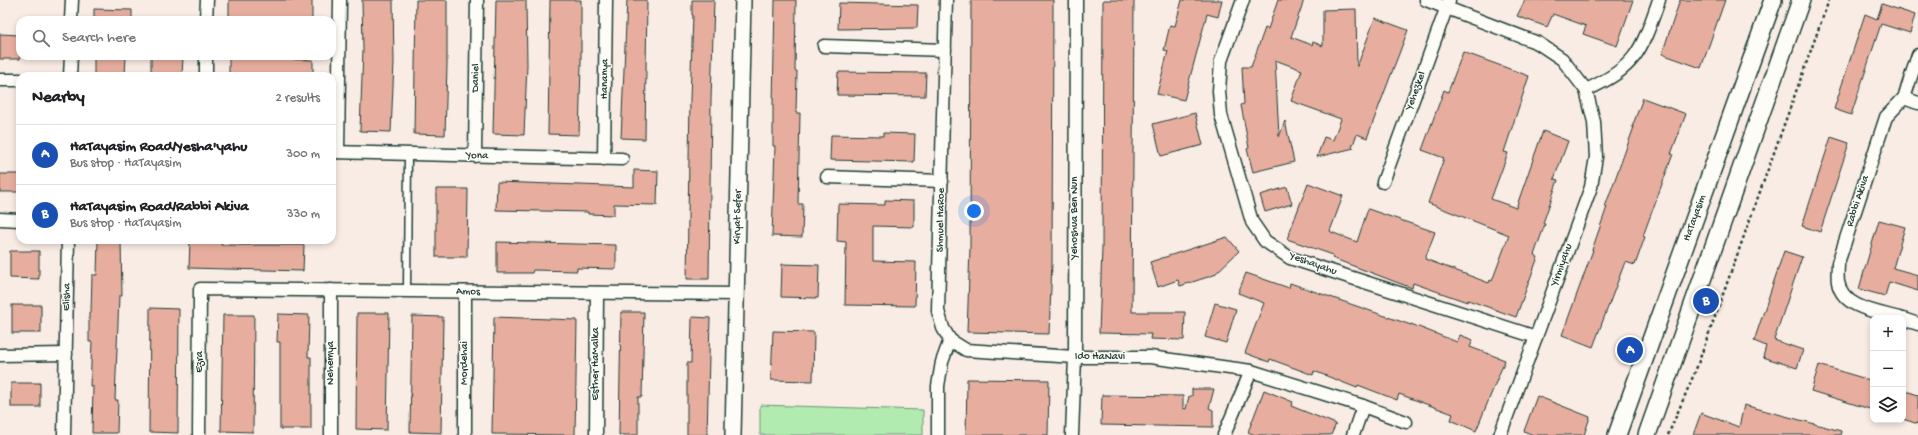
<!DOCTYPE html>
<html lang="en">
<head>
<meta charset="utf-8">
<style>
	:root { --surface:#fff; --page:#f6f6f6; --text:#202124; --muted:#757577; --line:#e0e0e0; --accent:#d1495b }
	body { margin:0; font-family:"Gochi Hand",sans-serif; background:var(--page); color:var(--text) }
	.controls { position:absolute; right:12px; bottom:12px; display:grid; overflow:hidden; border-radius:8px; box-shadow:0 2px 6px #0003 }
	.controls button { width:36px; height:36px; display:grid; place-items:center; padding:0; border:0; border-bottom:1px solid var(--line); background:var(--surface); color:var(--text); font:20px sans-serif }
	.you { position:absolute; left:974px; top:211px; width:14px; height:14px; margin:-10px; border:3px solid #fff; border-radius:50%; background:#1a73e8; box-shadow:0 0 0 6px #1a73e833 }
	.badge { display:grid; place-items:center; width:26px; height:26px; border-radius:50%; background:var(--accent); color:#fff; font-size:13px; font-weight:700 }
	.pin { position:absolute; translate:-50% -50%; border:2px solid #fff; box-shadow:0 1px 4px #0006 }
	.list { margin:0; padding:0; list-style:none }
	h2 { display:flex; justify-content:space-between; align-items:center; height:52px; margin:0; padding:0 16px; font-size:17px }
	h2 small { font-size:13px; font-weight:400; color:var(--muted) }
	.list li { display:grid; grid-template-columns:26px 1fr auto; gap:12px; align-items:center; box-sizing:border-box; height:60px; padding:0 16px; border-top:1px solid var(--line) }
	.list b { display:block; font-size:15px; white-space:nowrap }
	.list p { margin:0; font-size:13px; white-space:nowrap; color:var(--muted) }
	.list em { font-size:13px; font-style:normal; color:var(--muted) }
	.icon { flex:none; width:22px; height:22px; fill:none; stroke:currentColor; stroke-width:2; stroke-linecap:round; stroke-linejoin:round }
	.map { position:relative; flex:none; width:1918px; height:435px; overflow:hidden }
	.search { position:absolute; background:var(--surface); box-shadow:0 2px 6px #0003; left:16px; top:16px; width:320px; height:44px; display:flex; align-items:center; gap:10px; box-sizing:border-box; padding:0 14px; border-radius:12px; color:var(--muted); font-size:15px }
	.panel { position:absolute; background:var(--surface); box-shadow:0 2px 6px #0003; left:16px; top:72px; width:320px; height:172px; border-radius:12px }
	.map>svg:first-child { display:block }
</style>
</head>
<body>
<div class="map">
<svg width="1918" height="435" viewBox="0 0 1918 435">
	<rect width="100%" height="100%" fill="#f9ece5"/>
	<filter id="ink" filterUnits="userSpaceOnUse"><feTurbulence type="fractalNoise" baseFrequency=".025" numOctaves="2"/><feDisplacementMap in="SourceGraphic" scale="8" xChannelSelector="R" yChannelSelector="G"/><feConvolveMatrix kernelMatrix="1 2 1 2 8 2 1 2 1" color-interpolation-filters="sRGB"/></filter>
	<g filter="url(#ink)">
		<!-- green -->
		<path fill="#b1ebb0" stroke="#689472" d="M760,405L923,410V435H760Z"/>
		<!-- building -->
		<g fill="#e7ae9f" stroke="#1f3d34">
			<rect x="229" y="0" width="83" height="20"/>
			<path d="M362,0H393L394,62L391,132L360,131L363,49Z"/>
			<path d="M416,0H447V65L445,135L414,134Z"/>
			<path d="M496,0H526L527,65L524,135L493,134Z"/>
			<path d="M550,0H581V65L579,135L548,134Z"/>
			<path d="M627,0H647L645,139L621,138Z"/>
			<path d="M692,0H714L711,100L709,279H687L690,99L693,15H692Z"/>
			<path d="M775,0H796L795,71H797L796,113H800L798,204H803L802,237L772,236L775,146H773V104Z"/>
			<path d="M971,0H1053L1052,263L1049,334L967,332L970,248Z"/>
			<path d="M1103,0H1134L1132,312H1185L1184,340L1150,339L1151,334L1099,333L1102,248Z"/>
			<path d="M1182,0H1222L1218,17L1207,14L1184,100L1157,94L1168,51L1164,50L1170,25L1175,26Z"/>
			<path d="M1278,0H1304L1291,37L1312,45L1313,42L1323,46V10L1356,9L1357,67L1375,18L1408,30L1367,138L1357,134L1352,147L1354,148L1317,157L1324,137L1333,140L1341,119L1291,101L1302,70L1275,60L1279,137L1285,121L1294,162L1253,172L1247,149L1249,148L1241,105L1244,104L1242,67H1251L1265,28L1268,29Z"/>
			<path d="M1525,0H1633L1617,46L1583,34L1586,26L1553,14L1547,27L1517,16Z"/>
			<path d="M1680,0H1725L1701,68L1662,54Z"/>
			<path d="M839,3L918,5L917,28L838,29Z"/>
			<path d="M1882,4L1915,15L1910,33L1881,24L1851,115L1834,109L1865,14L1877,19Z"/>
			<path d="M94,9L132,10V20H94Z"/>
			<path d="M0,34L20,35V59H0Z"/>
			<path d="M1463,52L1529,76L1504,152L1508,153L1491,199L1516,208L1543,131L1568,141L1554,179L1558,180L1543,223L1545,224L1534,255L1538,257L1516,317L1468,300L1467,302L1413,283L1412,288L1332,258L1333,255L1287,239L1308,183L1343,196L1330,231L1331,232L1357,242L1368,209L1435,232L1425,259L1489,283L1490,280L1492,281L1509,235L1428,203L1444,158L1422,150L1444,90L1448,92Z"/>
			<path d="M94,56H126L125,76H94Z"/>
			<path d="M151,56H183L182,76H151Z"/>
			<path d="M229,58L313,60V76H229Z"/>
			<path d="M838,72L926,73L925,96L837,95Z"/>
			<path d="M1643,98L1686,114L1671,154H1673L1643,236L1645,237L1635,265L1625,262L1593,347L1562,335L1593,250H1592L1607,207H1605L1634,127H1632Z"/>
			<path d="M1195,113L1203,145L1161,156L1153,124Z"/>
			<path d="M883,133L915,134L914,162L830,160L831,135L883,136Z"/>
			<path d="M1831,137L1849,143L1820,232L1802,226Z"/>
			<path d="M634,170L658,171L657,205L614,204V215L588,214V212L496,210L497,182L634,187Z"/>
			<rect x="0" y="174" width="20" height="18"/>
			<path d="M1287,187L1292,204L1265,212L1260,195Z"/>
			<path d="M436,189H468L467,257H436Z"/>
			<path d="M885,200L914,201V227L873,226V261L916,262L915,306L845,305L846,242L837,241L838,204L885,205Z"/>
			<path d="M1879,220L1905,227L1893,268L1918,275V291L1889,282L1885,296L1859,289Z"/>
			<path d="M1227,237L1239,251L1214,275L1180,286L1178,280L1158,287L1150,262Z"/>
			<path d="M98,240H121L122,296H119L115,400H118L117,433H92L93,386H90L92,342H89V312H91L92,275H97Z"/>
			<path d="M190,241H221V245H304L303,271L189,268Z"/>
			<path d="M497,242L616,245V269L577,268V271L533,270L532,273H497Z"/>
			<path d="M10,251H39V279L10,278Z"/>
			<path d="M1784,251L1802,257L1774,340L1803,350L1797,368L1763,357L1766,346L1754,341Z"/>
			<path d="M782,264L819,265L818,298L781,297Z"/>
			<path d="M1246,273L1289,288L1290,283L1411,325V324L1457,342L1460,335L1473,340L1470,347L1505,360L1476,431L1451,420L1453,414L1399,394L1397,400L1358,385L1357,388L1314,371L1313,375L1270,359L1269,362L1245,353L1264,303L1238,293Z"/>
			<path d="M1215,303L1236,309L1226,343L1205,337Z"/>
			<rect x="12" y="305" width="29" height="28"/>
			<path d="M150,308L179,309L178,433L149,432Z"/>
			<path d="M621,312H644L642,397H638V435H619Z"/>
			<path d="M357,313H389L387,430L356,429Z"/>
			<path d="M278,314L309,315L308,357H311V429H280V342H277Z"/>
			<path d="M223,315H254L253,432L221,431Z"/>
			<path d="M412,316L443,317L441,433L410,432Z"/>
			<path d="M494,317L577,320L575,435L492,434Z"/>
			<path d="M692,317L710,318L707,435H687V363H691Z"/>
			<path d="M773,331L814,332L813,381L771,380Z"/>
			<path d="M1819,365L1873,381V410L1811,391Z"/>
			<path d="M967,379L1049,380L1048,435H966Z"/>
			<rect x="11" y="383" width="29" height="24"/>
			<path d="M1192,389H1214L1209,408L1213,410V427L1101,425L1102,395L1183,396V408L1186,409L1189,396H1192Z"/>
			<path d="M1264,390L1293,402L1291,406L1336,424L1331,435H1255L1248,432Z"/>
			<path d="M1903,390L1918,395V424L1903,419Z"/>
			<path d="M1537,396L1590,417L1584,435H1533L1524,431Z"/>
			<path d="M1744,405L1841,431L1840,435H1693L1701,413L1739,427Z"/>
		</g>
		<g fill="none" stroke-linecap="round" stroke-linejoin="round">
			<defs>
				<path id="service" d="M407,291L408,154"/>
				<g id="minor">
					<path d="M1243,0L1221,61L1219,91L1221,115L1252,222L1265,241L1290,258L1536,337"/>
					<path d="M1426,0L1538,43L1562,59L1586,90L1594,122L1596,157L1591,187L1500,435"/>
					<path d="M71,20L72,0"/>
					<path d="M206,20L207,0"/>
					<path d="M824,46L945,50"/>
					<path d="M70,76L71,56"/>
					<path d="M206,76V56"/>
					<path d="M0,80H20"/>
					<path d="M1586,90C1637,67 1641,51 1659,0"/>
					<path d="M1904,98L1918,103"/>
					<path d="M332,152L622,159"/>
					<path d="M338,152L340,0"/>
					<path d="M475,156L477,0"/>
					<path d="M604,159L606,0"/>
					<path d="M827,177L942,181"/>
					<path d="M1383,182L1449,1"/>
					<path d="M0,219L20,220"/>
					<path d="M331,290V435"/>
					<path d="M1899,318C1878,312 1842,308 1838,282C1837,276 1838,269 1838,263L1886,117L1904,98L1918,55"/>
					<path d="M1903,319L1918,324"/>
					<path d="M950,340L966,350L1075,357H1150L1251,371L1363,406L1406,422"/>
					<path d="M0,355L66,354"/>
					<path d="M64,435L68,240"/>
					<path d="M199,435L200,289L736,294"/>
					<path d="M465,435V292"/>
					<path d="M596,435L597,293"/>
					<path d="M938,435V386L942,362L950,340L943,328L938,311L946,0"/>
					<path d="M1072,435L1075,357L1076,0"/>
					<path d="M1224,435L1251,371"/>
					<path d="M1353,435L1363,406"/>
				</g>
				<path id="tertiary" d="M733,435L743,0"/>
				<g id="secondary">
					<path d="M1617,435L1773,0"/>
					<path d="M1647,435L1801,0"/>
				</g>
			</defs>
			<!-- service casing -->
			<use href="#service" stroke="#1f3d34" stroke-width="9"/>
			<!-- minor casing -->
			<use href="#minor" stroke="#1f3d34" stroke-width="15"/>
			<!-- tertiary casing -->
			<use href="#tertiary" stroke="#1f3d34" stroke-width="18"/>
			<!-- secondary casing -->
			<use href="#secondary" stroke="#1f3d34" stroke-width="20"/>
			<!-- path -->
			<path stroke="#1f3d34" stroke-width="2.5" stroke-dasharray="3 3" stroke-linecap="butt" d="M1668,435L1695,372L1829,0"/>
			<!-- service -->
			<use href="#service" stroke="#fdfcf7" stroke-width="6"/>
			<!-- minor -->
			<use href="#minor" stroke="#fdfcf7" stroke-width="12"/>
			<!-- tertiary -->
			<use href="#tertiary" stroke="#fdfcf7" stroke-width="15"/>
			<!-- secondary -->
			<use href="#secondary" stroke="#fdfcf7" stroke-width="17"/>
		</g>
	</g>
	<g text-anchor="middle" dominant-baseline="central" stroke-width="3" stroke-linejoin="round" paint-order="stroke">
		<!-- street labels -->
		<g font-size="11" fill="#1f3d34" stroke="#fdfcf7">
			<text transform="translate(476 78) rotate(-89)">Daniel</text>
			<text transform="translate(605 79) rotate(-89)">Hananya</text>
			<text transform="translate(1416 91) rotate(-70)">Yehezkel</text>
			<text transform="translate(477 156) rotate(1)">Yona</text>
			<text transform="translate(1858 201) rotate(-72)">Rabbi Akiva</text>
			<text transform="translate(738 217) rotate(-89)">Kiryat Sefer</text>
			<text transform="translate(1075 218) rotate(-90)">Yehoshua Ben Nun</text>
			<text transform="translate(1695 218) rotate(-70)">HaTayasim</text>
			<text transform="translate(941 220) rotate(-89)">Shmuel HaRoe</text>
			<text transform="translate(1313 264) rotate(20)">Yeshayahu</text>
			<text transform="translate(1562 265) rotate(-70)">Yirmiyahu</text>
			<text transform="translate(468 292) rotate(1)">Amos</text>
			<text transform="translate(67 297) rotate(-89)">Elisha</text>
			<text x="1100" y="357">Ido HaNavi</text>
			<text transform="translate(200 362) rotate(-90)">Ezra</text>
			<text transform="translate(331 363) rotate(-90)">Nehemya</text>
			<text transform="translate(465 363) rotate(-90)">Mordehai</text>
			<text transform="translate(596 364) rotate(-90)">Esther HaMalka</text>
		</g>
	</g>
</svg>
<div class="controls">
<button>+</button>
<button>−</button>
<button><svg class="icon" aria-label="layers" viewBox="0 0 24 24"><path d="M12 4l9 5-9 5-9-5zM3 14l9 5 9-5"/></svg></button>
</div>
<div class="you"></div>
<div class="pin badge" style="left:1630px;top:350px;background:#1a4fb4">A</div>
<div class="pin badge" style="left:1706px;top:301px;background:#1a4fb4">B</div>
<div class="search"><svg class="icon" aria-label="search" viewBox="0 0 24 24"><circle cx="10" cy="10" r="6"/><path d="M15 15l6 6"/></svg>Search here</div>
<section class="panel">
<h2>Nearby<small>2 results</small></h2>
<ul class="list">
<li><span class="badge" style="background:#1a4fb4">A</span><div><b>HaTayasim Road/Yesha'yahu</b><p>Bus stop · HaTayasim</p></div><em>300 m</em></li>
<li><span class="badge" style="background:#1a4fb4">B</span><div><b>HaTayasim Road/Rabbi Akiva</b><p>Bus stop · HaTayasim</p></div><em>330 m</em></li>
</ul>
</section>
</div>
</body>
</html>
